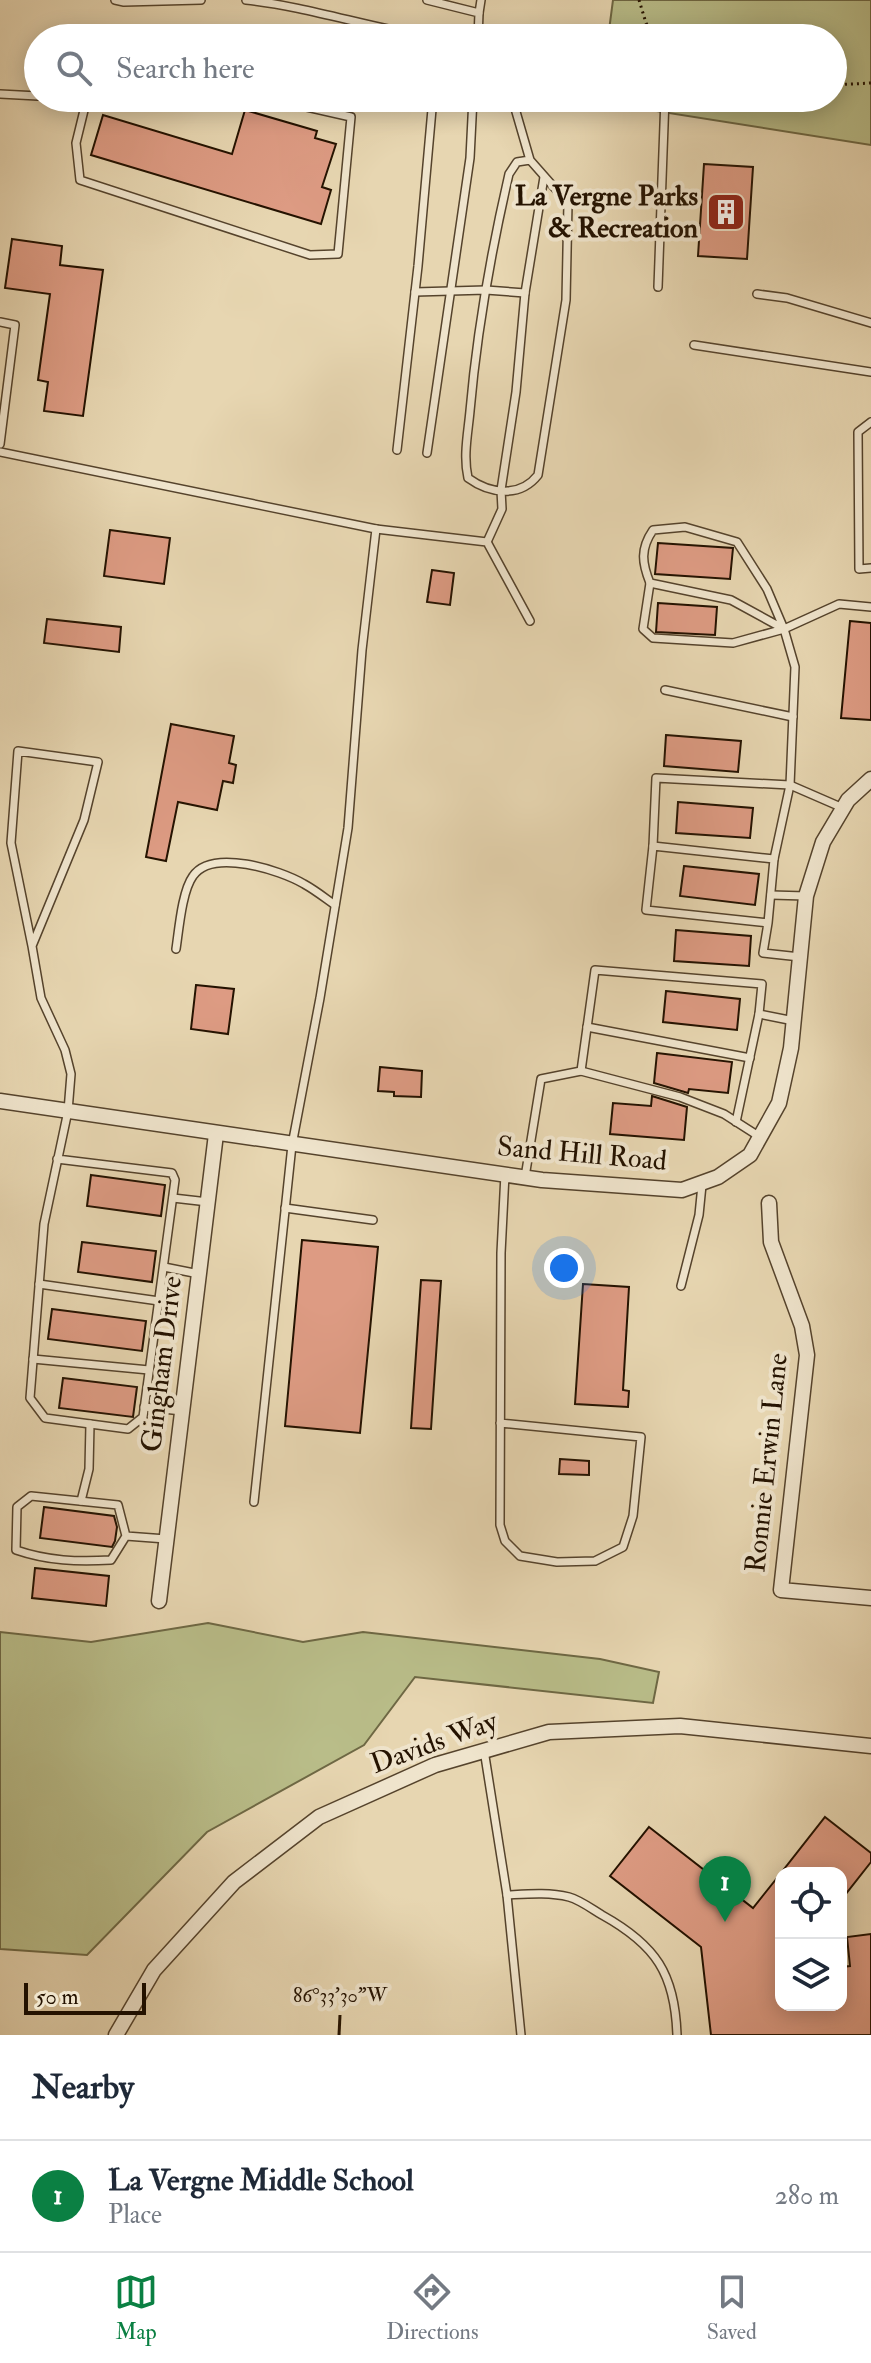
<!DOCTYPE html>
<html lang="en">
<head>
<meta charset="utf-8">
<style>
	:root { --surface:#fff; --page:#f2f2f3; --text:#1f2937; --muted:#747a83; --line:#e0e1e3; --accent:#0b8043 }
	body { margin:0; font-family:"IM FELL Double Pica",serif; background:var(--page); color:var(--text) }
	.controls { position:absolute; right:24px; bottom:24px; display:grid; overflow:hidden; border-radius:16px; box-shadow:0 4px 20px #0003 }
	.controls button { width:72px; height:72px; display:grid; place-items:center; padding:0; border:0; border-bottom:2px solid var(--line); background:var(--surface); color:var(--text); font:40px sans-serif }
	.scale { position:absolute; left:24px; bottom:20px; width:122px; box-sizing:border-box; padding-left:8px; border:4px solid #241200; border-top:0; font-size:22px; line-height:28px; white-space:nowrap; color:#241200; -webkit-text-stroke:6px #efe4cc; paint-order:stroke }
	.you { position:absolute; left:564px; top:1268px; width:28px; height:28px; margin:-20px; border:6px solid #fff; border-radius:50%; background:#1a73e8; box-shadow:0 0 0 12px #1a73e833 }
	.badge { display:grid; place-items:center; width:52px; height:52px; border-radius:50%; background:var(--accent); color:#fff; font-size:26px; font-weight:700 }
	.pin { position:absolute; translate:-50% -66px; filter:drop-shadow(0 2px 4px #0008) }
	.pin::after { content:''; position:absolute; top:42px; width:28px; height:24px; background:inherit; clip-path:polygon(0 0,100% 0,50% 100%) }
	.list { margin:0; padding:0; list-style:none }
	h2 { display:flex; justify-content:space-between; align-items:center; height:104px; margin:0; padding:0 32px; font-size:34px }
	h2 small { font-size:26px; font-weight:400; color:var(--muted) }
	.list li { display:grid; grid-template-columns:52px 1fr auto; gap:24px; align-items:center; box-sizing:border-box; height:112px; padding:0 32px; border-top:2px solid var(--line) }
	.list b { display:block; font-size:30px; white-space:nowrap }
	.list p { margin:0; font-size:26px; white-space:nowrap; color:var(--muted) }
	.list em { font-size:26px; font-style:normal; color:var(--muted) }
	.icon { flex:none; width:44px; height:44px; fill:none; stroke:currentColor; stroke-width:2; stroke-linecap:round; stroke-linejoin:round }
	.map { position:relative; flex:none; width:871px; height:2035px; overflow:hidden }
	.search { position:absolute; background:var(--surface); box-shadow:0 4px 20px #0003; left:24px; right:24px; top:24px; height:88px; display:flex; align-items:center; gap:20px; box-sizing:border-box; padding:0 28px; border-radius:44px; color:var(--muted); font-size:30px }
	.sheet { height:216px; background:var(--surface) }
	nav { display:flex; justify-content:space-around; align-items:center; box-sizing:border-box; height:112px; border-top:2px solid var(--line); background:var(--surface); font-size:22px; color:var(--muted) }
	nav a { display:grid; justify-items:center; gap:4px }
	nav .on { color:var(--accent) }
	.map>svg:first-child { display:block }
</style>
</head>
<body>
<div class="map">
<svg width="871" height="2035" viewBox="0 0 871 2035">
	<rect width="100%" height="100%" fill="#e7d6b1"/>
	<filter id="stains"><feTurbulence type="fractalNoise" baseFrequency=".0025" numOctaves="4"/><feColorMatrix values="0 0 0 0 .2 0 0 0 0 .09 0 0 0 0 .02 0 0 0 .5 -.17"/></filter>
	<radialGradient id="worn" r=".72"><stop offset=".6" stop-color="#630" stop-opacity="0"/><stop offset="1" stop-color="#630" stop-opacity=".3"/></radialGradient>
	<!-- green -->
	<g fill="#b9bd89" stroke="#6e6844" stroke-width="2">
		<path d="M613,0H871V145L599,102L600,98H833V38H608Z"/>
		<path d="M208,1623L303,1642L363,1632L600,1659L659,1672L653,1703L415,1677L364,1745L207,1832L87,1955L0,1949V1632L91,1642Z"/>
	</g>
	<!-- building -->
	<g fill="#dd9b83" stroke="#241200" stroke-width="2">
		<path d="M245,110L317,131L315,138L336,144L322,187L331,190L321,224L91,155L103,115L232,154Z"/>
		<path d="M704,164L753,167L747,259L698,256Z"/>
		<path d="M12,239L62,246L60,265L103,270L83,416L44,411L48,382L38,380L50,294L5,288Z"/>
		<path d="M110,530L170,538L164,584L104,576Z"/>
		<path d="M658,543L733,548L730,579L655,574Z"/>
		<path d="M432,570L454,573L450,605L427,602Z"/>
		<path d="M658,603L717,607L715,635L656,632Z"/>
		<path d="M47,619L121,627L119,652L44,643Z"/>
		<path d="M850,621L871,623V720L841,718Z"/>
		<path d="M171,724L234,736L229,763L236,765L233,783L223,781L217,810L178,802L166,861L146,857Z"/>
		<path d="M666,735L741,741L738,772L664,766Z"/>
		<path d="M678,802L753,808L750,838L676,833Z"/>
		<path d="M684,866L759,874L755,905L680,896Z"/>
		<path d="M676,930L751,936L749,966L674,961Z"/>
		<path d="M196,985L234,989L228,1034L191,1029Z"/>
		<path d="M666,991L740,999L737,1030L663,1022Z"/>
		<path d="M657,1053L732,1062L728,1093L689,1089L688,1093L654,1083Z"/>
		<path d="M380,1067L422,1071L421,1097L394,1096V1092L378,1091Z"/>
		<path d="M652,1096L687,1107L684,1140L610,1134L613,1103L651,1106Z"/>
		<path d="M91,1175L165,1185L161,1216L87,1206Z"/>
		<path d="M302,1240L378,1247L360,1433L285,1426Z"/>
		<path d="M82,1242L156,1251L152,1282L78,1272Z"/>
		<path d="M421,1280L441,1281L431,1429L411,1428Z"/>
		<path d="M583,1284L629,1287L623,1390L629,1391L628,1407L575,1404Z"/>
		<path d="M52,1309L146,1321L142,1351L48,1339Z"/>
		<path d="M63,1378L137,1387L133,1417L59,1408Z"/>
		<path d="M560,1459L589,1461V1475L559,1474Z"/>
		<path d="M44,1507L114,1516L117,1527L115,1541L112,1547L40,1538Z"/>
		<path d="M35,1568L109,1576L106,1606L32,1598Z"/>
		<path d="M825,1817L871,1853V1862L841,1900V1873H781Z"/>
		<path d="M649,1827L753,1908L781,1873V2005H841V1967L850,1966L847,1937L871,1934V2035H711L701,1947L610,1876Z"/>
	</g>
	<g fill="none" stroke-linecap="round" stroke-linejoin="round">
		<defs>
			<g id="service">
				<path d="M115,0L124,2L201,0"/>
				<path d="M246,0C311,7 372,29 436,38"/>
				<path d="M427,0L479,13L478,38"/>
				<path d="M479,13L481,0"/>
				<path d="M0,94L38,96"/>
				<path d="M87,98L76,143L80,180L310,255L338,254L351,117L267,98"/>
				<path d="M512,98L530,160L568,203L566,300L538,475C520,498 490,494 468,478C463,456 468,433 470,411C477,331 491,252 509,174L517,162L530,160"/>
				<path d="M658,287L665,98"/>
				<path d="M415,292L486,290L525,293"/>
				<path d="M757,294L787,298L871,323"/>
				<path d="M0,322L15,325L0,444"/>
				<path d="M694,345L871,372"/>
				<path d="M871,422L858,432L859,569L871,568"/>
				<path d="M397,450L418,266L433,98"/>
				<path d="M0,452L376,529L362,650L348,828L320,998L292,1145L254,1502"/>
				<path d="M427,453L470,158L473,98"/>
				<path d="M685,527L737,542L767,589L784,629L731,600L650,583C642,563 640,549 653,530Z"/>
				<path d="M376,529L487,542L530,621"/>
				<path d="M487,542L502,509L501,490L516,392L525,293L544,177"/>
				<path d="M650,583L643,629L653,638L733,643L784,629"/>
				<path d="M665,690L793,717"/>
				<path d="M653,846L656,778L790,785L843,808"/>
				<path d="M774,859L790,785L795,667L784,629L839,604L871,607"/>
				<path d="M771,895L806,896"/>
				<path d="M768,923L774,859L653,846L646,910L768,923L763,953L800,957"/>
				<path d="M32,946L11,843L18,751L98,762L84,820L32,946L41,998L65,1050L71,1074L68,1111L44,1224L30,1398L45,1418L128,1429L143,1417L175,1180L172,1173L57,1159"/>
				<path d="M176,949C179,929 182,891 193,876C212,848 280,870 304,884C315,890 325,898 335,905"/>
				<path d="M587,1027L750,1058"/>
				<path d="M581,1071L680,1097L724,1114L760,1137"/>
				<path d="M736,1122L759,1014"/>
				<path d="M525,1177L541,1079L581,1071L595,970L762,984L759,1014L794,1021"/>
				<path d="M173,1198L208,1202"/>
				<path d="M285,1208L373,1220"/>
				<path d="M164,1267L199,1274"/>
				<path d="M39,1284L159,1301"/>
				<path d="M681,1286L699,1215L702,1185"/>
				<path d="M33,1359L149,1370"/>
				<path d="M144,1407L182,1411"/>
				<path d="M500,1423L641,1437L633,1516L623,1547L595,1561L557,1562L520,1556L505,1541L500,1525L501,1253L505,1174"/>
				<path d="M81,1501L89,1469L90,1424"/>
				<path d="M126,1536L118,1505L31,1496L17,1507L16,1550C48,1561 78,1562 111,1560L126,1536L166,1539"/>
				<path d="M484,1750L507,1895L521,2035"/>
				<path d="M507,1895C527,1894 549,1892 569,1897C580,1900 592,1909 602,1915C656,1945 675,1974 677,2035"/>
			</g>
			<g id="minor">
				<path d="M0,1101L542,1180L682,1190L718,1177L750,1155L779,1103L791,1048L806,896L823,842L848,800L871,779"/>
				<path d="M769,1203L771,1242L802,1326L807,1355L781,1590L871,1598"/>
				<path d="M159,1601L216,1134"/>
				<path d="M116,2035L154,1970L234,1882L319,1817L435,1765L549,1732L680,1726L871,1746"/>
			</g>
		</defs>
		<!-- service casing -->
		<use href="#service" stroke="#55432c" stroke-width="10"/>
		<!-- minor casing -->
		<use href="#minor" stroke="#55432c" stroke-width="17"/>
		<!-- path -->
		<g stroke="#241200" stroke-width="3" stroke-dasharray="2 4" stroke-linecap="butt">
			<path d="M639,0L646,23L654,38"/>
			<path d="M833,85L871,83"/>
		</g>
		<!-- service -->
		<use href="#service" stroke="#efe4cc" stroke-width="7"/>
		<!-- minor -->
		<use href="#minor" stroke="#efe4cc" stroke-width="14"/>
	</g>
	<!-- ticks -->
	<path fill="none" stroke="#241200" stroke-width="3" d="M339,2035L340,2015"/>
	<!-- icons -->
	<defs>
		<symbol id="building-square" viewBox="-11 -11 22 22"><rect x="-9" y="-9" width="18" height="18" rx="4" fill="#8f2418" stroke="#efe4cc"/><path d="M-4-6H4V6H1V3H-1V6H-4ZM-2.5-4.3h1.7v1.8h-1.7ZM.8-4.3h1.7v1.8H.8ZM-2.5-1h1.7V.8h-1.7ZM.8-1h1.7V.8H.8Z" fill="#fff"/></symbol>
	</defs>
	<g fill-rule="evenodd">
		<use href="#building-square" x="704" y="190" width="44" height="44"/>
	</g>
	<g text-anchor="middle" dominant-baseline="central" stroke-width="8" stroke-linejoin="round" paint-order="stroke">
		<!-- poi labels -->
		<g font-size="28" font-weight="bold" fill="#241200" stroke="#efe4cc" text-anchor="end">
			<text x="698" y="196">La Vergne Parks<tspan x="698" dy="32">&amp; Recreation</tspan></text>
		</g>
		<!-- street labels -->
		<g font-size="28" fill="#241200" stroke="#efe4cc">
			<text transform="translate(582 1154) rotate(5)">Sand Hill Road</text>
			<text transform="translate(162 1364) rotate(-83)">Gingham Drive</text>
			<text transform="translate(767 1463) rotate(-84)">Ronnie Erwin Lane</text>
			<text transform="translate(434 1743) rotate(-20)">Davids Way</text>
		</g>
	</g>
	<g font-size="20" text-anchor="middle" fill="#241200" stroke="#efe4cc" stroke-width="8" stroke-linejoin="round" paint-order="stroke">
		<text x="340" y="2002">86°33'30"W</text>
	</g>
	<rect width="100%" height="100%" filter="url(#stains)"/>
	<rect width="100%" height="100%" fill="url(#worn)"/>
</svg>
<div class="controls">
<button><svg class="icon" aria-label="locate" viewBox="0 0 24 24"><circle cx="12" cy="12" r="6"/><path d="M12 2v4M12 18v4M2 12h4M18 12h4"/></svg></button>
<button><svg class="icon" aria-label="layers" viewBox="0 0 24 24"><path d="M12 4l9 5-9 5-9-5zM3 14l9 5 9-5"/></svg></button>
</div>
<div class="scale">50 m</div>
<div class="you"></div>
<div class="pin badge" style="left:725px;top:1922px">1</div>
<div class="search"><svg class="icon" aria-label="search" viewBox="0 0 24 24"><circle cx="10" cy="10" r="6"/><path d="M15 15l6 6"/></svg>Search here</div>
</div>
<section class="sheet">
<h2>Nearby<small></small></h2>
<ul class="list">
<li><span class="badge">1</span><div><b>La Vergne Middle School</b><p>Place</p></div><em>280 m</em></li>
</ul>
</section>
<nav>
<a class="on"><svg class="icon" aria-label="map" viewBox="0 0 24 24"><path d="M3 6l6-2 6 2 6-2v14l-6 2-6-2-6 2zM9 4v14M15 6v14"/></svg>Map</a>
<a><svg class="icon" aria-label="directions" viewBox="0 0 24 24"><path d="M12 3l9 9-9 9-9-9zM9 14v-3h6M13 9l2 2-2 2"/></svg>Directions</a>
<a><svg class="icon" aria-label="saved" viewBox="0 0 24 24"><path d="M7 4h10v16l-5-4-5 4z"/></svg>Saved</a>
</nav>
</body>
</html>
